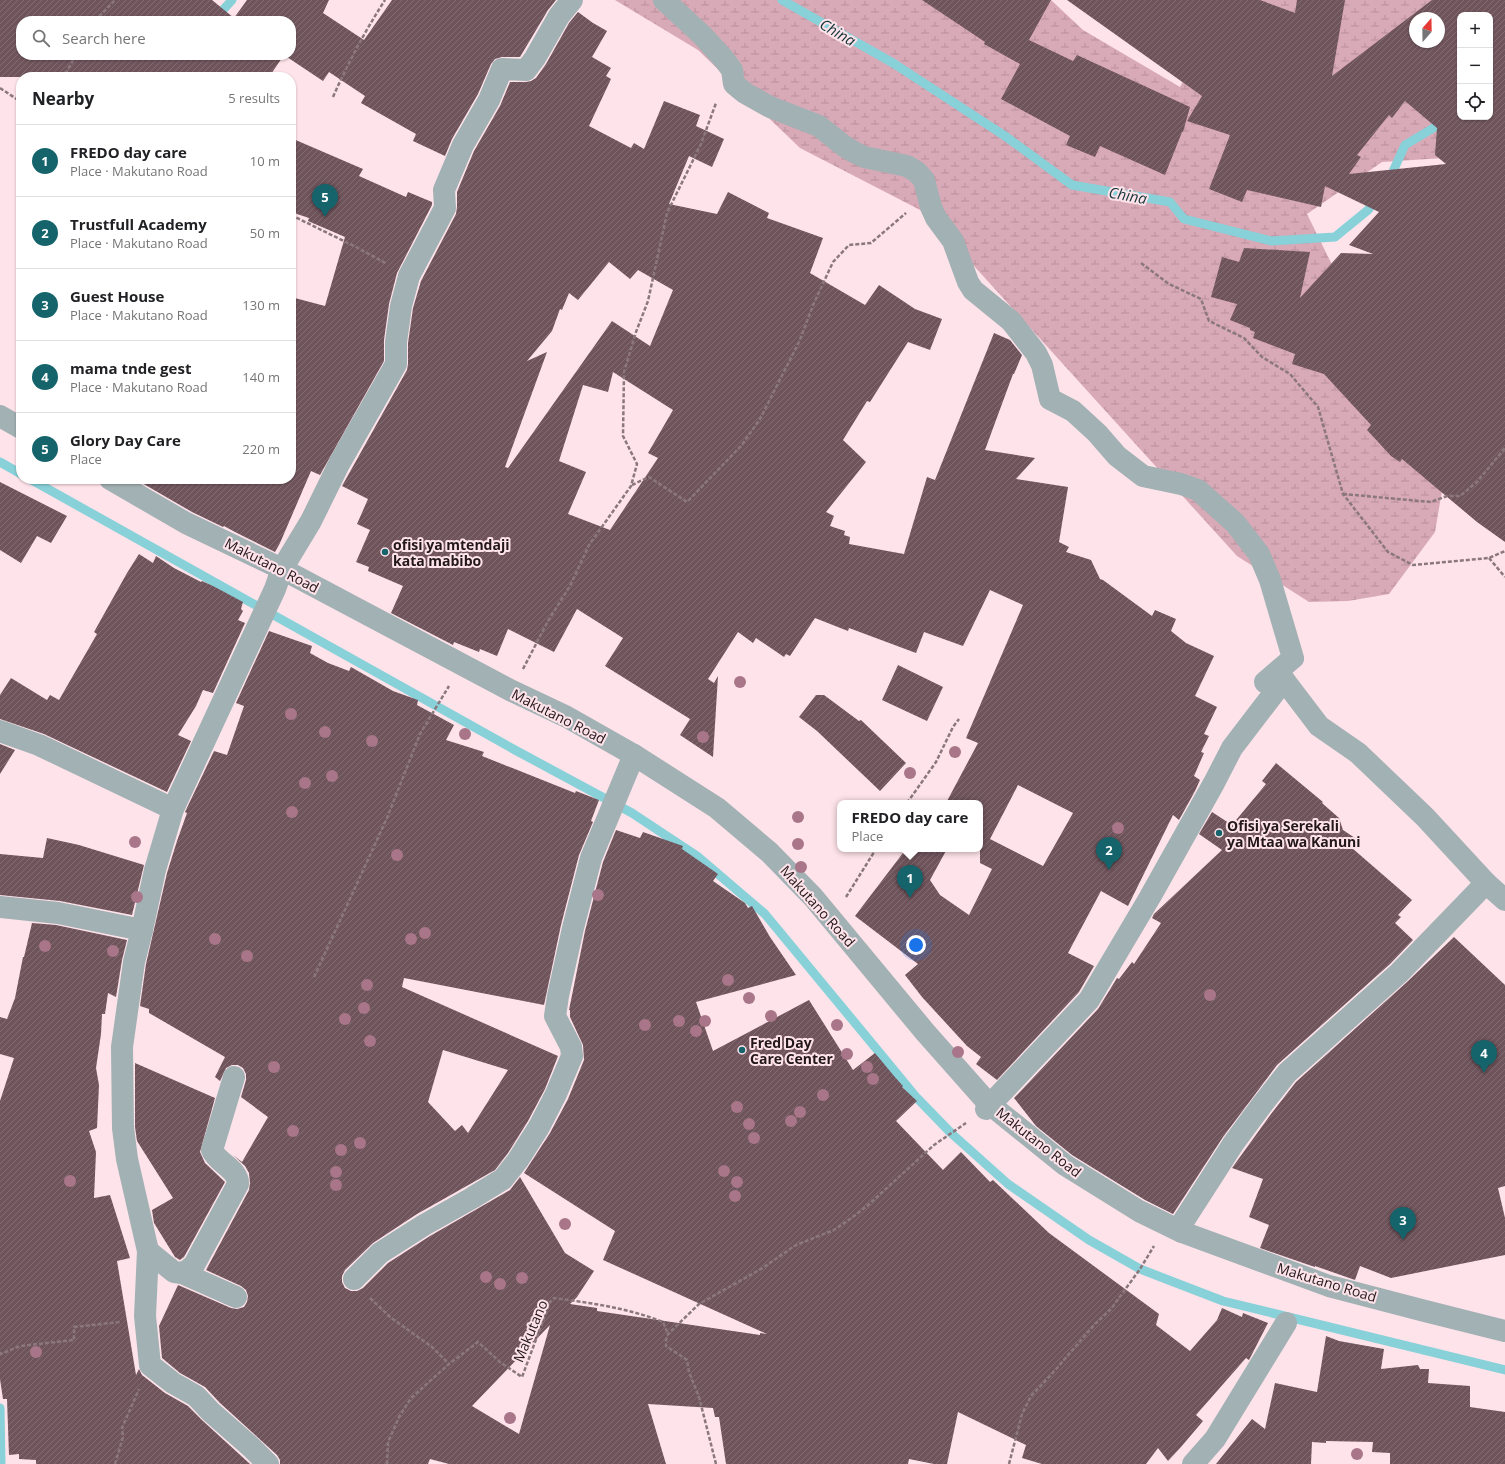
<!DOCTYPE html>
<html lang="en">
<head>
<meta charset="utf-8">
<style>
	:root { --surface:#fff; --page:#f6f6f6; --text:#202124; --muted:#757577; --line:#e0e0e0; --accent:#15646b }
	body { margin:0; font-family:"Open Sans",sans-serif; background:var(--page); color:var(--text) }
	.controls { position:absolute; right:12px; top:12px; display:grid; overflow:hidden; border-radius:8px; box-shadow:0 1px 3px #0004 }
	.controls button { width:36px; height:36px; display:grid; place-items:center; padding:0; border:0; border-bottom:1px solid var(--line); background:var(--surface); color:var(--text); font:20px sans-serif }
	.compass { position:absolute; left:1409px; top:12px; width:36px; height:36px; border-radius:50%; background:var(--surface); box-shadow:0 1px 3px #0004; rotate:20deg }
	.you { position:absolute; left:916px; top:945px; width:14px; height:14px; margin:-10px; border:3px solid #fff; border-radius:50%; background:#1a73e8; box-shadow:0 0 0 6px #1a73e833 }
	.badge { display:grid; place-items:center; width:26px; height:26px; border-radius:50%; background:var(--accent); color:#fff; font-size:13px; font-weight:700 }
	.pin { position:absolute; translate:-50% -33px; filter:drop-shadow(0 1px 2px #0008) }
	.pin::after { content:''; position:absolute; top:21px; width:14px; height:12px; background:inherit; clip-path:polygon(0 0,100% 0,50% 100%) }
	.popup { position:absolute; left:837px; top:800px; width:146px; height:52px; box-sizing:border-box; display:grid; place-content:center; border-radius:8px; background:var(--surface); filter:drop-shadow(0 1px 3px #0005); font-size:13px; white-space:nowrap; color:var(--muted) }
	.popup b { font-size:15px; color:var(--text) }
	.popup::after { content:''; position:absolute; left:50%; top:100%; margin-left:-8px; border:8px solid transparent; border-top-color:var(--surface) }
	.list { margin:0; padding:0; list-style:none }
	h2 { display:flex; justify-content:space-between; align-items:center; height:52px; margin:0; padding:0 16px; font-size:17px }
	h2 small { font-size:13px; font-weight:400; color:var(--muted) }
	.list li { display:grid; grid-template-columns:26px 1fr auto; gap:12px; align-items:center; box-sizing:border-box; height:72px; padding:0 16px; border-top:1px solid var(--line) }
	.list b { display:block; font-size:15px; white-space:nowrap }
	.list p { margin:0; font-size:13px; white-space:nowrap; color:var(--muted) }
	.list em { font-size:13px; font-style:normal; color:var(--muted) }
	.icon { flex:none; width:22px; height:22px; fill:none; stroke:currentColor; stroke-width:2; stroke-linecap:round; stroke-linejoin:round }
	.map { position:relative; flex:none; width:1505px; height:1464px; overflow:hidden }
	.search { position:absolute; background:var(--surface); box-shadow:0 1px 3px #0004; left:16px; top:16px; width:280px; height:44px; display:flex; align-items:center; gap:10px; box-sizing:border-box; padding:0 14px; border-radius:16px; color:var(--muted); font-size:15px }
	.panel { position:absolute; background:var(--surface); box-shadow:0 1px 3px #0004; left:16px; top:72px; width:280px; height:412px; border-radius:16px }
	.map>svg:first-child { display:block }
</style>
</head>
<body>
<div class="map">
<svg width="1505" height="1464" viewBox="0 0 1505 1464">
	<defs>
		<pattern id="wetland-marsh" width="20" height="14" patternUnits="userSpaceOnUse"><rect width="20" height="14" fill="#d8a9b6"/><path d="M1 5h8M5 5V1M11 12h8M15 12V8" fill="none" stroke="#b9919c"/></pattern>
		<pattern id="building-hatch" width="6" height="6" patternUnits="userSpaceOnUse"><rect width="6" height="6" fill="#70545c"/><path d="M-1 1l2-2M0 6l6-6M5 7l2-2" fill="none" stroke="#836d74"/></pattern>
	</defs>
	<rect width="100%" height="100%" fill="#fee3ea"/>
	<!-- wetland -->
	<path fill="url(#wetland-marsh)" fill-rule="evenodd" d="M615,0H1051L1083,30L1180,87L1214,23L1250,0H1505V154L1382,162L1307,214L1342,285L1445,473L1435,532L1389,594L1348,601L1309,602L1237,556L926,213L800,148L698,50ZM1460,15H1490V117H1460ZM1415,18H1439V42H1415Z"/>
	<g fill="none" stroke-linecap="round" stroke-linejoin="round">
		<!-- stream -->
		<g stroke="#88d1d9" stroke-width="9">
			<path d="M782,0L893,63L1005,136L1072,185L1170,202L1184,219L1271,241L1335,237L1368,210L1377,198"/>
			<path d="M213,21L232,0"/>
			<path d="M1389,180L1405,145L1460,112"/>
			<path d="M0,462L21,474"/>
			<path d="M30,479L515,750L632,813L697,856L765,914L917,1098L951,1133L1008,1184L1089,1240L1140,1269L1223,1301L1505,1370"/>
			<path d="M0,1408L1,1464"/>
		</g>
	</g>
	<!-- building -->
	<g fill="url(#building-hatch)" fill-rule="evenodd">
		<path d="M0,0H212L234,18L247,0H329L323,13L364,40L392,0H556L548,10L520,57H502L495,59L491,64L478,94L452,139L445,156L413,141L416,134L361,103L365,96L329,72L323,81L284,55L269,77H0ZM21,21H291V55H21Z"/>
		<path d="M922,0H1051L1029,40L1073,61L1077,55L1190,107L1183,132H1182L1165,175L1100,146L1095,157L1066,145L1070,136L1001,99L1020,64L984,44L985,42Z"/>
		<path d="M1067,0H1260L1295,13L1297,0H1345L1332,76L1432,0H1505V542L1477,522L1402,459L1400,462L1391,456L1367,430L1371,425L1324,374L1292,364L1295,354L1253,338L1255,332L1250,330V328L1230,320L1237,304L1211,297L1222,257L1239,262L1244,248L1310,252L1300,298L1341,253L1373,254L1349,245L1379,212L1325,186L1321,207L1247,190L1242,202L1209,189L1230,135L1187,121L1202,96ZM1460,15H1490V117H1460ZM1415,18H1439V42H1415ZM1405,101L1437,128L1435,155L1446,164L1349,174L1361,157L1357,155L1389,115L1392,118Z"/>
		<path d="M578,12L593,23L607,31L592,57L611,68L606,76L611,79L589,126L631,148L634,143L644,149L664,101L700,115L696,126L724,139L712,167L689,156L669,204L717,214L728,192L769,213L767,218L823,238L810,273L865,305L879,285L915,309L942,319L930,350L908,342L870,402L867,401L843,440L866,462L826,512L834,516L830,526L845,531L844,535L850,537L849,544L904,554L927,477L935,480L994,333L1010,340L1022,355L1014,374H1013L985,450L1035,458L1016,479L1068,487L1059,542L1069,547L1066,552L1091,560L1100,579L1103,580L1152,616L1155,610L1176,619L1171,631L1186,643L1214,656L1195,696L1217,707L1204,734L1209,736L1201,752L1204,753L1194,776L1200,780L1195,791L1179,820L1173,815L1128,906L1101,891L1068,953L1094,966L1079,992L997,1080L976,1064L981,1057L967,1046L922,997L905,975L918,964L855,916L906,849H947L930,880L940,895L969,915L992,869L980,863V803H946L978,743L966,738L1023,605L990,590L963,646L924,632L916,653L849,628L848,631L815,618L790,656L786,654L784,657L756,638L753,643L738,632L708,679L714,683L718,676L713,757L680,735L690,719L605,666L623,638L577,609L554,652L508,629L497,656L480,649L479,652L454,642L453,645L391,613L403,586L368,571L369,567L356,562L370,530L357,524L368,499L342,486L407,370L408,364V343L413,308L421,281L456,214L457,207V192L474,151L500,106L510,82H526L531,81L536,78L546,64L569,23ZM609,262L630,279L638,270L673,290L650,346L612,321L508,468L505,467L547,352L527,361L552,331L560,309L562,310L569,293L578,300ZM613,372L673,410L648,453L658,458L610,530L568,514L586,472L559,461L583,385L608,392ZM1018,785L1073,813L1043,866L990,839Z"/>
		<path d="M291,138L363,169L359,176L406,197L408,192L432,202V205L397,273L389,304L384,340V361L320,475L311,471L280,543L275,552L235,532L224,526L223,527L192,512L135,479H291V297L325,306L345,237L308,221L309,218L291,212Z"/>
		<path d="M0,482L67,516L51,543L37,536L21,563L0,550Z"/>
		<path d="M139,554L153,563L156,556L174,568L201,582L202,581L213,586L243,602L241,609L243,611L238,620L245,623L213,693L203,690L196,706L178,735L191,741L167,792L44,734L0,719V695L11,678L47,700L50,695L59,700L97,634L94,632L127,573Z"/>
		<path d="M269,631L312,646L310,653L328,663L349,671L351,667L393,691L418,700L417,705L454,725L446,740L484,752L482,756L575,793L576,791L599,800L591,821L593,822L579,855L561,925L544,1005L404,978L402,987L558,1056L545,1089L528,1121L508,1153L495,1170L417,1214L373,1243L345,1270L342,1276V1282L345,1288L351,1291H357L363,1288L388,1263L430,1236L510,1190L520,1177L565,1253L594,1271L577,1297L570,1304L597,1308V1311L760,1335V1333L767,1334L603,1260L615,1231L524,1173L550,1133L568,1099L584,1060L583,1045L570,1017V1010H569L585,931L603,862L616,830L640,838L643,832L683,846L682,849L718,874L713,881L745,903L748,908L752,906L770,937L796,975L696,1002L713,1051L809,1000L853,1070L875,1053L894,1076L903,1086L902,1087L917,1101L896,1121L943,1170L961,1152L990,1182L993,1180L1049,1233L1159,1314L1156,1325L1190,1351L1217,1320L1222,1308L1242,1317L1243,1313L1268,1323L1249,1360L1246,1358L1196,1415L1203,1421L1181,1447L1168,1461L1158,1448L1146,1464H1042L1022,1458L1026,1445L958,1412L947,1464H934L909,1459L908,1464H726L719,1417H715L713,1408L648,1404L666,1464H449L430,1459L428,1464H280V1460L277,1455L220,1403L205,1387L180,1373L162,1358L159,1326L178,1285L231,1308L237,1309L244,1307L247,1302L248,1296L246,1290L241,1286L206,1270L249,1190L250,1183L249,1173L245,1166L233,1155L242,1162L268,1117L241,1097L246,1080V1074L243,1068L238,1065H232L226,1068L220,1081L215,1077L225,1057L149,1013V1009L140,1006L146,964L167,873L177,841L187,813L185,812L214,751L227,755L244,706L236,703ZM443,1050L508,1070L468,1133L462,1125L455,1131L428,1102ZM550,1325L519,1434L472,1406Z"/>
		<path d="M898,665L943,687L927,721L882,700Z"/>
		<path d="M816,695H824L859,721L861,720L906,763L880,791L817,731L799,717Z"/>
		<path d="M0,744L15,750L0,774Z"/>
		<path d="M1276,763L1323,802L1322,803L1339,818L1343,830L1358,840L1352,848L1412,900L1398,915L1401,917L1395,923L1413,940L1390,964L1277,1065L1223,1137L1173,1214L1145,1200L1072,1155L1036,1126L1014,1098L1098,1009L1117,978L1119,979L1132,962L1134,964L1161,923L1152,918L1154,914L1222,850L1199,834L1212,812L1232,825L1266,784L1262,781Z"/>
		<path d="M47,838L79,845L144,865L132,915L60,901L0,895V854L43,858Z"/>
		<path d="M32,923L56,925L127,940L122,960L116,997L108,993L105,1014H102L101,1034L96,1068L99,1085L97,1128L89,1131L96,1152L94,1198L110,1195L130,1258L117,1261L136,1375L139,1369L142,1375L165,1393L188,1406L203,1421L250,1464H36V1460L19,1459V1454L9,1455L7,1399H3L0,1379V1101L14,1058L0,1054V1017L7,1019L15,998L23,957H24Z"/>
		<path d="M1454,937L1505,985V1186L1498,1188L1505,1218V1255L1391,1278L1360,1266L1355,1280L1315,1266V1267L1309,1265L1260,1248L1269,1225L1249,1217L1263,1179L1232,1168L1271,1114L1296,1082L1407,982Z"/>
		<path d="M135,1063L215,1098L200,1152L205,1163L225,1182L184,1257L180,1260L175,1257L154,1223L152,1210L173,1198L137,1141L135,1127Z"/>
		<path d="M1326,1336L1339,1341L1384,1349L1381,1369L1418,1365L1420,1369H1429L1428,1383L1470,1386V1407L1505,1412V1464H1390V1453L1372,1452L1373,1442L1326,1441V1443L1312,1442L1311,1464H1216L1252,1419L1265,1429L1275,1383L1317,1392Z"/>
	</g>
	<g fill="none" stroke-linecap="round" stroke-linejoin="round">
		<!-- path -->
		<g stroke="#8b787d" stroke-width="2.5" stroke-dasharray="4 2" stroke-linecap="butt">
			<path d="M95,21L115,0"/>
			<path d="M60,77L67,71L76,55"/>
			<path d="M0,88L21,102"/>
			<path d="M333,97C348,63 365,31 385,0"/>
			<path d="M291,215L356,247L387,264"/>
			<path d="M1141,263L1169,284L1201,299L1209,321L1244,338L1262,357L1290,374L1318,407L1343,494L1388,552L1413,565L1489,558L1505,551"/>
			<path d="M632,485L649,477L687,502L741,446L760,419L799,342L814,303L833,262L849,245L871,243L906,213"/>
			<path d="M1343,494L1431,502L1447,496H1460L1477,482L1505,448"/>
			<path d="M1489,558L1505,577"/>
			<path d="M523,669L548,621L570,586L589,545L631,486L637,464L623,436L624,372L636,332L648,301L667,213L701,144L716,103"/>
			<path d="M907,803L936,762L953,727L959,719"/>
			<path d="M846,897L876,849"/>
			<path d="M314,977L387,818L420,734L449,686"/>
			<path d="M370,1298L390,1317L432,1347L449,1364"/>
			<path d="M0,1352L1,1354L20,1346L74,1340V1327L120,1322"/>
			<path d="M115,1464L123,1437L122,1428L139,1389"/>
			<path d="M387,1464L388,1442L399,1417L411,1398L449,1364L478,1342L500,1362L522,1377L550,1302L554,1298C591,1303 628,1308 663,1322L668,1334"/>
			<path d="M716,1464L699,1397L689,1372L687,1360L666,1346V1340L668,1334L699,1304L761,1269L796,1245L834,1230L850,1219L867,1206L934,1145L966,1123"/>
			<path d="M1009,1464L1022,1414L1031,1396L1050,1376L1095,1324L1111,1309L1140,1269L1154,1246"/>
		</g>
		<!-- minor -->
		<g stroke="#a2b1b3" stroke-width="22">
			<path d="M664,0L702,35L723,58L732,70L734,84L745,93L770,107L819,126L844,146L854,152L864,157L907,166L917,172L924,180L931,207L936,218L953,241L968,282L973,290L1011,321L1036,353L1042,365L1050,399L1073,411L1097,433L1117,456L1143,476L1181,484L1198,490L1235,523L1259,554L1270,580L1293,658L1265,682L1284,680"/>
			<path d="M0,416L21,428"/>
			<path d="M110,479L186,523L282,569L510,690L567,717L634,755L717,808L769,852L813,897L925,1032L987,1102L1065,1165L1139,1211L1182,1232L1329,1286L1425,1311L1505,1331"/>
			<path d="M1284,680L1319,726L1358,753L1425,817L1486,883L1505,900"/>
			<path d="M0,731L39,745L173,809"/>
			<path d="M0,907L58,913L142,930"/>
			<path d="M986,1109L1089,1000L1150,897L1214,783L1232,748L1284,680"/>
			<path d="M1182,1232L1179,1228L1233,1144L1261,1106L1287,1073L1399,973L1486,883"/>
			<path d="M148,1251L174,1272L182,1273L236,1297"/>
			<path d="M182,1273L188,1270L194,1265L238,1184C239,1169 217,1163 212,1150L234,1077"/>
			<path d="M354,1279L380,1253L424,1225L472,1198L503,1179L518,1160L539,1127L556,1094L572,1056L571,1047L555,1016L558,996L573,928L591,858L634,755"/>
			<path d="M268,1464L252,1448L211,1412L196,1396L173,1383L150,1365L145,1316L148,1251L127,1159L123,1128L122,1047L134,962L142,930L155,870L173,809L275,589L282,569L311,521L339,464L396,364V342L401,306L409,276L445,208L444,190L463,145L489,100L502,69L526,70L535,58L559,16L572,0"/>
			<path d="M1193,1464L1215,1439L1286,1323"/>
		</g>
	</g>
	<!-- trees -->
	<g fill="#a87688">
		<circle cx="740" cy="682" r="6"/>
		<circle cx="291" cy="714" r="6"/>
		<circle cx="325" cy="732" r="6"/>
		<circle cx="465" cy="734" r="6"/>
		<circle cx="703" cy="737" r="6"/>
		<circle cx="372" cy="741" r="6"/>
		<circle cx="955" cy="752" r="6"/>
		<circle cx="910" cy="773" r="6"/>
		<circle cx="332" cy="776" r="6"/>
		<circle cx="305" cy="783" r="6"/>
		<circle cx="292" cy="812" r="6"/>
		<circle cx="798" cy="817" r="6"/>
		<circle cx="1118" cy="828" r="6"/>
		<circle cx="135" cy="842" r="6"/>
		<circle cx="798" cy="844" r="6"/>
		<circle cx="397" cy="855" r="6"/>
		<circle cx="801" cy="867" r="6"/>
		<circle cx="598" cy="895" r="6"/>
		<circle cx="137" cy="897" r="6"/>
		<circle cx="425" cy="933" r="6"/>
		<circle cx="215" cy="939" r="6"/>
		<circle cx="411" cy="939" r="6"/>
		<circle cx="45" cy="946" r="6"/>
		<circle cx="113" cy="951" r="6"/>
		<circle cx="247" cy="956" r="6"/>
		<circle cx="728" cy="980" r="6"/>
		<circle cx="367" cy="985" r="6"/>
		<circle cx="1210" cy="995" r="6"/>
		<circle cx="749" cy="998" r="6"/>
		<circle cx="364" cy="1008" r="6"/>
		<circle cx="771" cy="1016" r="6"/>
		<circle cx="345" cy="1019" r="6"/>
		<circle cx="679" cy="1021" r="6"/>
		<circle cx="705" cy="1021" r="6"/>
		<circle cx="645" cy="1025" r="6"/>
		<circle cx="837" cy="1025" r="6"/>
		<circle cx="696" cy="1031" r="6"/>
		<circle cx="370" cy="1041" r="6"/>
		<circle cx="958" cy="1052" r="6"/>
		<circle cx="847" cy="1054" r="6"/>
		<circle cx="274" cy="1067" r="6"/>
		<circle cx="867" cy="1067" r="6"/>
		<circle cx="873" cy="1079" r="6"/>
		<circle cx="823" cy="1095" r="6"/>
		<circle cx="737" cy="1107" r="6"/>
		<circle cx="800" cy="1112" r="6"/>
		<circle cx="791" cy="1121" r="6"/>
		<circle cx="749" cy="1124" r="6"/>
		<circle cx="293" cy="1131" r="6"/>
		<circle cx="754" cy="1138" r="6"/>
		<circle cx="360" cy="1143" r="6"/>
		<circle cx="341" cy="1150" r="6"/>
		<circle cx="724" cy="1171" r="6"/>
		<circle cx="336" cy="1172" r="6"/>
		<circle cx="70" cy="1181" r="6"/>
		<circle cx="737" cy="1182" r="6"/>
		<circle cx="336" cy="1185" r="6"/>
		<circle cx="735" cy="1196" r="6"/>
		<circle cx="565" cy="1224" r="6"/>
		<circle cx="486" cy="1277" r="6"/>
		<circle cx="522" cy="1278" r="6"/>
		<circle cx="500" cy="1284" r="6"/>
		<circle cx="36" cy="1352" r="6"/>
		<circle cx="510" cy="1418" r="6"/>
		<circle cx="1357" cy="1454" r="6"/>
	</g>
	<!-- markers -->
	<g fill="#15646b" stroke="#fee3ea" stroke-width="1.5">
		<circle cx="385" cy="552" r="4"/>
		<circle cx="1219" cy="833" r="4"/>
		<circle cx="742" cy="1050" r="4"/>
	</g>
	<g text-anchor="middle" dominant-baseline="central" stroke-width="4" stroke-linejoin="round" paint-order="stroke">
		<!-- poi labels -->
		<g font-size="14" font-weight="bold" fill="#22171a" stroke="#fee3ea" text-anchor="start">
			<text x="393" y="544">ofisi ya mtendaji<tspan x="393" dy="16">kata mabibo</tspan></text>
			<text x="1227" y="825">Ofisi ya Serekali<tspan x="1227" dy="16">ya Mtaa wa Kanuni</tspan></text>
			<text x="750" y="1042">Fred Day<tspan x="750" dy="16">Care Center</tspan></text>
		</g>
		<!-- street labels -->
		<g font-size="14" fill="#22171a" stroke="#fee3ea">
			<text transform="translate(272 565) rotate(27)">Makutano Road</text>
			<text transform="translate(559 716) rotate(27)">Makutano Road</text>
			<text transform="translate(818 906) rotate(48)">Makutano Road</text>
			<text transform="translate(1039 1142) rotate(38)">Makutano Road</text>
			<text transform="translate(1327 1282) rotate(17)">Makutano Road</text>
			<text transform="translate(530 1331) rotate(-67)">Makutano</text>
		</g>
		<!-- water labels -->
		<g font-size="15" font-style="italic" fill="#12363a" stroke="#fee3ea">
			<text transform="translate(838 32) rotate(30)">China</text>
			<text transform="translate(1128 195) rotate(10)">China</text>
		</g>
	</g>
</svg>
<div class="controls">
<button>+</button>
<button>−</button>
<button><svg class="icon" aria-label="locate" viewBox="0 0 24 24"><circle cx="12" cy="12" r="6"/><path d="M12 2v4M12 18v4M2 12h4M18 12h4"/></svg></button>
</div>
<svg class="compass" viewBox="-18 -18 36 36"><path d="M0-13l5 13h-10z" fill="#e53935"/><path d="M0 13l5-13h-10z" fill="#757577"/></svg>
<div class="you"></div>
<div class="pin badge" style="left:910px;top:898px">1</div>
<div class="popup"><b>FREDO day care</b>Place</div>
<div class="pin badge" style="left:1109px;top:870px">2</div>
<div class="pin badge" style="left:1403px;top:1240px">3</div>
<div class="pin badge" style="left:1484px;top:1073px">4</div>
<div class="pin badge" style="left:325px;top:217px">5</div>
<div class="search"><svg class="icon" aria-label="search" viewBox="0 0 24 24"><circle cx="10" cy="10" r="6"/><path d="M15 15l6 6"/></svg>Search here</div>
<section class="panel">
<h2>Nearby<small>5 results</small></h2>
<ul class="list">
<li><span class="badge">1</span><div><b>FREDO day care</b><p>Place · Makutano Road</p></div><em>10 m</em></li>
<li><span class="badge">2</span><div><b>Trustfull Academy</b><p>Place · Makutano Road</p></div><em>50 m</em></li>
<li><span class="badge">3</span><div><b>Guest House</b><p>Place · Makutano Road</p></div><em>130 m</em></li>
<li><span class="badge">4</span><div><b>mama tnde gest</b><p>Place · Makutano Road</p></div><em>140 m</em></li>
<li><span class="badge">5</span><div><b>Glory Day Care</b><p>Place</p></div><em>220 m</em></li>
</ul>
</section>
</div>
</body>
</html>
